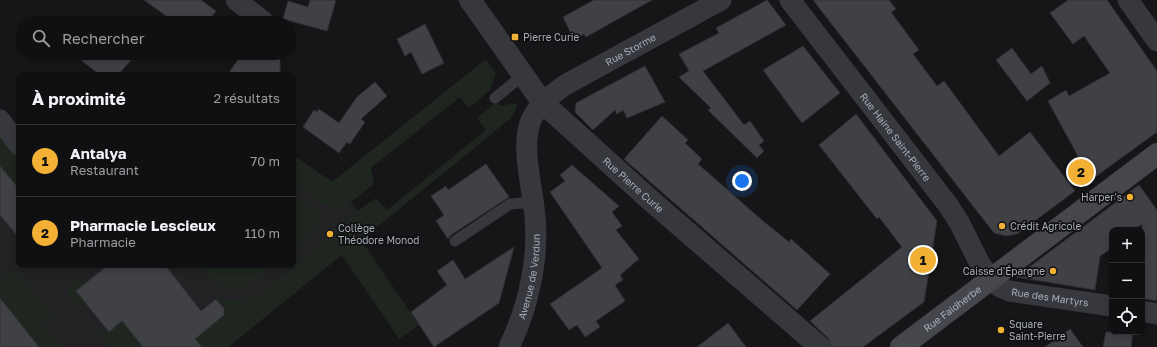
<!DOCTYPE html>
<html lang="fr">
<head>
<meta charset="utf-8">
<style>
	:root { --surface:#101012; --page:#19191b; --text:#f1f3f6; --muted:#9c9d9f; --line:#303032; --accent:#f2b134 }
	body { margin:0; font-family:"Golos Text",sans-serif; background:var(--page); color:var(--text) }
	.controls { position:absolute; right:12px; bottom:12px; display:grid; overflow:hidden; border-radius:8px; box-shadow:0 2px 6px #0003 }
	.controls button { width:36px; height:36px; display:grid; place-items:center; padding:0; border:0; border-bottom:1px solid var(--line); background:var(--surface); color:var(--text); font:20px sans-serif }
	.you { position:absolute; left:742px; top:181px; width:14px; height:14px; margin:-10px; border:3px solid #fff; border-radius:50%; background:#1a73e8; box-shadow:0 0 0 6px #1a73e833 }
	.badge { display:grid; place-items:center; width:26px; height:26px; border-radius:50%; background:var(--accent); color:#111; font-size:13px; font-weight:700 }
	.pin { position:absolute; translate:-50% -50%; border:2px solid #fff; box-shadow:0 1px 4px #0006 }
	.list { margin:0; padding:0; list-style:none }
	h2 { display:flex; justify-content:space-between; align-items:center; height:52px; margin:0; padding:0 16px; font-size:17px }
	h2 small { font-size:13px; font-weight:400; color:var(--muted) }
	.list li { display:grid; grid-template-columns:26px 1fr auto; gap:12px; align-items:center; box-sizing:border-box; height:72px; padding:0 16px; border-top:1px solid var(--line) }
	.list b { display:block; font-size:15px; white-space:nowrap }
	.list p { margin:0; font-size:13px; white-space:nowrap; color:var(--muted) }
	.list em { font-size:13px; font-style:normal; color:var(--muted) }
	.icon { flex:none; width:22px; height:22px; fill:none; stroke:currentColor; stroke-width:2; stroke-linecap:round; stroke-linejoin:round }
	.map { position:relative; flex:none; width:1157px; height:347px; overflow:hidden }
	.search { position:absolute; background:var(--surface); box-shadow:0 2px 6px #0003; left:16px; top:16px; width:280px; height:44px; display:flex; align-items:center; gap:10px; box-sizing:border-box; padding:0 14px; border-radius:22px; color:var(--muted); font-size:15px }
	.panel { position:absolute; background:var(--surface); box-shadow:0 2px 6px #0003; left:16px; top:72px; width:280px; height:196px; border-radius:8px }
	.map>svg:first-child { display:block }
</style>
</head>
<body>
<div class="map">
<svg width="1157" height="347" viewBox="0 0 1157 347">
	<rect width="100%" height="100%" fill="#161618"/>
	<!-- built -->
	<path fill="#222225" d="M0,129L19,151V265H293V155L332,182L375,228L228,347H0Z"/>
	<!-- green -->
	<g fill="#1e261f">
		<path d="M486,59L496,74L490,90L469,108L460,97L371,168L374,184C364,191 352,203 340,207C328,212 304,191 293,184V155L332,182Z"/>
		<path d="M497,102L500,106L515,103L517,107L510,119L361,240L419,325L399,339L342,255L228,347H202L183,323L204,308L216,322L227,313L216,299L236,300L259,296L359,210L376,198L387,210L486,130L477,118Z"/>
		<path d="M0,129L19,151V189L0,166Z"/>
		<path d="M293,193L319,212L322,219C318,233 304,240 293,249Z"/>
		<path d="M195,265H273C265,271 255,283 245,286C226,293 208,275 195,265Z"/>
		<path d="M10,270L18,273L54,314L43,324L63,347H39L0,298V278Z"/>
		<path d="M80,278L85,284L76,291L85,303L79,308L67,294L71,286Z"/>
		<path d="M122,321L143,347H109L97,331L104,326L109,332Z"/>
	</g>
	<!-- building -->
	<g fill="#404145" stroke="#303034">
		<path d="M144,0H201L216,11L207,23H176Z"/>
		<path d="M310,0H336L327,31L283,19L288,1L308,7Z"/>
		<path d="M594,0H652L586,37L584,34L574,40L563,17Z"/>
		<path d="M767,0L786,25L703,71L744,125L750,121L764,141L759,145L764,151L757,158L708,110L711,108L679,77L689,71L679,54L719,33L716,28Z"/>
		<path d="M813,0H889L896,9L891,12L919,50L913,54L937,86L944,81L999,156L1030,132L1075,191L1017,234L1006,236L994,233Z"/>
		<path d="M1068,0H1107L1157,71V132L1091,180L1048,101L1066,90L1069,96L1110,73L1084,36L1073,44L1050,13Z"/>
		<path d="M425,24L444,63L422,74L411,52L405,56L397,39Z"/>
		<path d="M803,46L840,93L802,123L763,70Z"/>
		<path d="M1012,48L1031,74L1042,66L1050,83L1027,101L996,60Z"/>
		<path d="M72,53H122L131,60L118,75H100Z"/>
		<path d="M243,53H280V75H227Z"/>
		<path d="M645,66L665,102L627,118L623,110L617,114L615,110L593,130L575,112L576,103Z"/>
		<path d="M375,82L387,96L361,119L365,122L350,144L347,142L339,153L303,127L314,110L317,112L319,109L339,123L357,97Z"/>
		<path d="M856,114L937,221L924,302L863,347H832L828,338L810,321L902,247L879,217L877,219L819,145Z"/>
		<path d="M662,116L688,140L685,143L702,159L698,164L763,221L789,242L791,239L830,274L797,310L624,159Z"/>
		<path d="M486,164L509,197L451,235L448,239L436,221L444,215L431,196L446,186L448,190Z"/>
		<path d="M572,165L619,206L612,212L622,226L616,230L639,259L620,275L623,280L615,285L625,301L596,321L600,327L585,337L577,325L569,330L550,304L602,268L550,192L565,181L560,175Z"/>
		<path d="M0,166L19,189V238L0,215Z"/>
		<path d="M1139,185L1157,210V301L1142,298V224L1133,230H1112V248L1100,256L1095,290L1016,277Z"/>
		<path d="M514,247L499,303L434,347L411,312L447,285L437,271L453,260L465,279Z"/>
		<path d="M108,265H165L201,311L216,299L224,309V315L195,339L202,347H143L122,321L109,332L76,291Z"/>
		<path d="M0,298L39,347H0Z"/>
		<path d="M728,323L746,347H697Z"/>
		<path d="M1070,329L1083,347H1045Z"/>
		<path d="M1106,332H1133L1131,347H1103Z"/>
	</g>
	<g fill="none" stroke-linecap="round" stroke-linejoin="round">
		<!-- service -->
		<g stroke="#37383d" stroke-width="11">
			<path d="M495,98L522,76"/>
			<path d="M455,241L510,204L534,202"/>
		</g>
		<!-- minor -->
		<g stroke="#37383d" stroke-width="21">
			<path d="M236,0L263,21"/>
			<path id="s1" d="M790,0L948,205L959,222L979,262L991,280L1000,287L1009,291L1112,306"/>
			<path d="M1128,0L1157,41"/>
			<path d="M0,120L19,145"/>
			<path d="M1142,311L1157,314"/>
			<path id="s2" d="M509,347C528,308 539,260 535,217C533,189 521,149 530,123C536,106 551,95 565,85L721,0"/>
		</g>
		<!-- tertiary -->
		<path stroke="#37383d" stroke-width="22" id="s3" d="M470,0L543,103L648,198L820,347"/>
		<!-- secondary -->
		<path stroke="#45474d" stroke-width="22" id="s4" d="M901,347L1157,154"/>
	</g>
	<!-- markers -->
	<g fill="#f2b134" stroke="#111113" stroke-width="1.5">
		<rect x="511" y="33" width="8" height="8" rx="2"/>
		<circle cx="1130" cy="197" r="4"/>
		<circle cx="1002" cy="226" r="4"/>
		<circle cx="330" cy="234" r="4"/>
		<circle cx="1053" cy="271" r="4"/>
		<circle cx="1001" cy="330" r="4"/>
	</g>
	<g text-anchor="middle" dominant-baseline="central" stroke-width="3.5" stroke-linejoin="round" paint-order="stroke">
		<!-- poi labels -->
		<g font-size="10" fill="#a8adb8" stroke="#111113" text-anchor="start">
			<text x="523" y="37">Pierre Curie</text>
			<text x="1122" y="197" text-anchor="end">Harper's</text>
			<text x="1010" y="226">Crédit Agricole</text>
			<text x="338" y="228">Collège<tspan x="338" dy="12">Théodore Monod</tspan></text>
			<text x="1045" y="271" text-anchor="end">Caisse d'Épargne</text>
			<text x="1009" y="324">Square<tspan x="1009" dy="12">Saint-Pierre</tspan></text>
		</g>
		<!-- street labels -->
		<g font-size="10" fill="#a8adb8" stroke="#111113">
			<text stroke="none"><textPath href="#s2" startOffset="356">Rue Storme</textPath></text>
			<text stroke="none"><textPath href="#s1" startOffset="173">Rue Haine Saint-Pierre</textPath></text>
			<text stroke="none"><textPath href="#s3" startOffset="248">Rue Pierre Curie</textPath></text>
			<text stroke="none"><textPath href="#s2" startOffset="74">Avenue de Verdun</textPath></text>
			<text stroke="none"><textPath href="#s1" startOffset="408">Rue des Martyrs</textPath></text>
			<text stroke="none"><textPath href="#s4" startOffset="64">Rue Faidherbe</textPath></text>
		</g>
	</g>
</svg>
<div class="controls">
<button>+</button>
<button>−</button>
<button><svg class="icon" aria-label="locate" viewBox="0 0 24 24"><circle cx="12" cy="12" r="6"/><path d="M12 2v4M12 18v4M2 12h4M18 12h4"/></svg></button>
</div>
<div class="you"></div>
<div class="pin badge" style="left:923px;top:260px">1</div>
<div class="pin badge" style="left:1081px;top:172px">2</div>
<div class="search"><svg class="icon" aria-label="search" viewBox="0 0 24 24"><circle cx="10" cy="10" r="6"/><path d="M15 15l6 6"/></svg>Rechercher</div>
<section class="panel">
<h2>À proximité<small>2 résultats</small></h2>
<ul class="list">
<li><span class="badge">1</span><div><b>Antalya</b><p>Restaurant</p></div><em>70 m</em></li>
<li><span class="badge">2</span><div><b>Pharmacie Lescieux</b><p>Pharmacie</p></div><em>110 m</em></li>
</ul>
</section>
</div>
</body>
</html>
